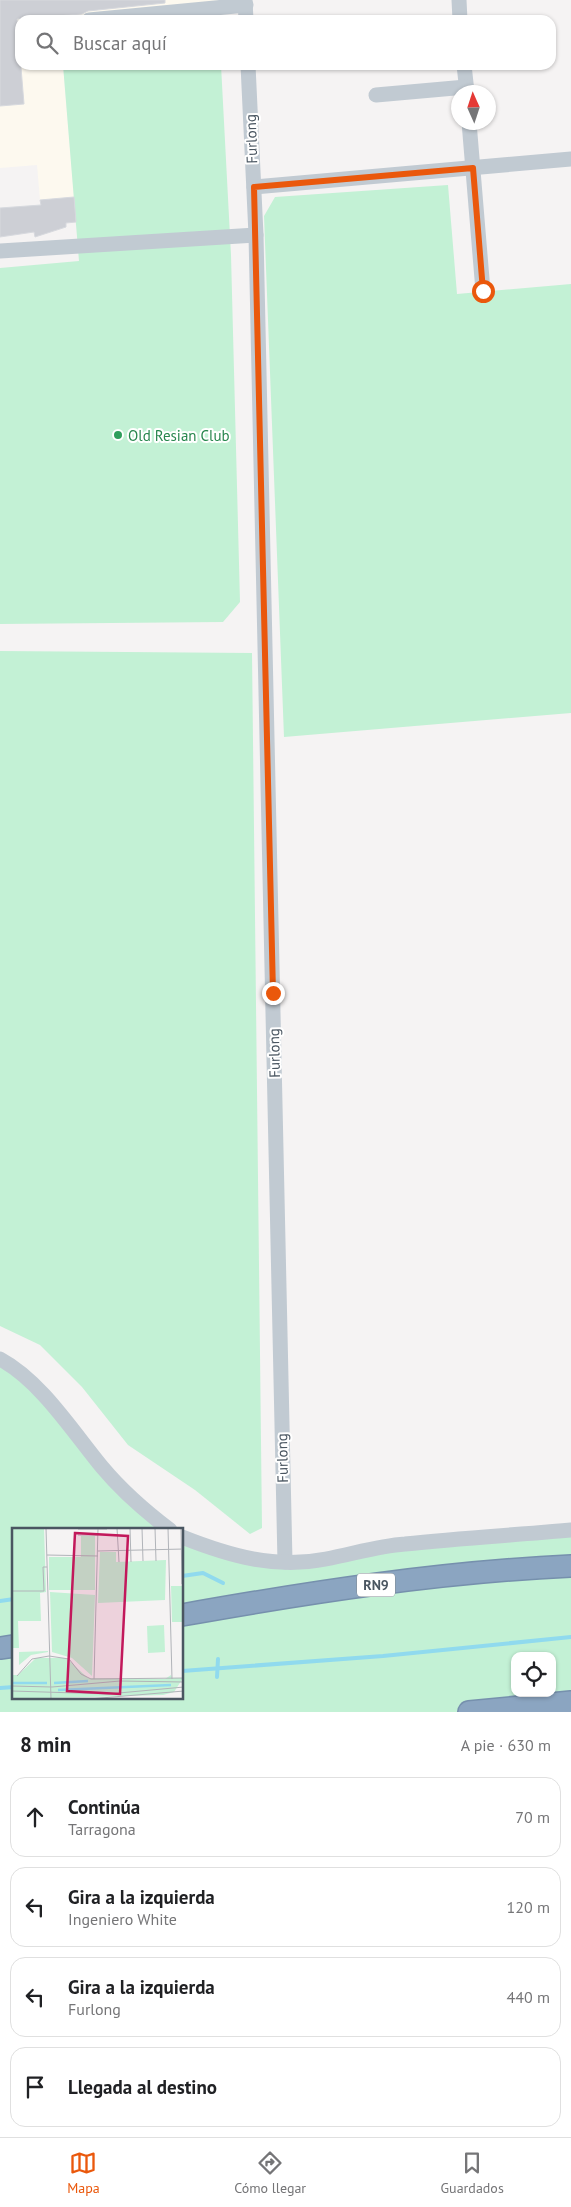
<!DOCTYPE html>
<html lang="es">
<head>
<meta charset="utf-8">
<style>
	:root { --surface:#fff; --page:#f6f6f6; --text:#202124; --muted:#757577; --line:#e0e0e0; --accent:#ea580c }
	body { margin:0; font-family:"PT Sans",sans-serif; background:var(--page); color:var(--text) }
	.controls { position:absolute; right:15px; bottom:15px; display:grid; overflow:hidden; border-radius:10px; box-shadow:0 1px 4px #0004 }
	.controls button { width:45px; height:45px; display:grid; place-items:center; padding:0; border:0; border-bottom:1px solid var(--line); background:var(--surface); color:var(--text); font:25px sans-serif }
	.compass { position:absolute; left:451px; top:85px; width:45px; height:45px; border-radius:50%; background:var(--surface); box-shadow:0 1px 4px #0004; rotate:357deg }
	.stop { position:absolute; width:15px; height:15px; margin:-11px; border:4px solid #ea580c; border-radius:50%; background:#fff }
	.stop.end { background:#ea580c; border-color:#fff; box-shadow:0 1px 5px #0008 }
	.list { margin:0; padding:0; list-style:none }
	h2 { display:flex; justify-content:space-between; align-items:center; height:65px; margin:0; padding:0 20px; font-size:21px }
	h2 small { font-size:16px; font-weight:400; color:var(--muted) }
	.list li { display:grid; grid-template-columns:32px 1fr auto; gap:15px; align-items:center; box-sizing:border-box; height:80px; margin:0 10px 10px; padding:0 10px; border:1px solid var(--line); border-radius:15px }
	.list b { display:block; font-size:19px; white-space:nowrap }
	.list p { margin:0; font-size:16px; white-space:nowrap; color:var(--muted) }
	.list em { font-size:16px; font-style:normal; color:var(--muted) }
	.icon { flex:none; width:28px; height:28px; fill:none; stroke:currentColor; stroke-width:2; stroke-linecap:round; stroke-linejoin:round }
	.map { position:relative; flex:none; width:571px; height:1712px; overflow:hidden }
	.search { position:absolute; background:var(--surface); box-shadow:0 1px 4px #0004; left:15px; right:15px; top:15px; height:55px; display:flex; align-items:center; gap:12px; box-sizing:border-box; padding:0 18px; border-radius:15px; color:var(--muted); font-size:19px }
	.sheet { height:425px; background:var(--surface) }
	nav { display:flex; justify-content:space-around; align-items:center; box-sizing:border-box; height:70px; border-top:1px solid var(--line); background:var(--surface); font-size:14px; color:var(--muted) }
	nav a { display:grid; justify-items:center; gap:2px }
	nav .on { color:var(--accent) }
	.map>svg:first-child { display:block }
</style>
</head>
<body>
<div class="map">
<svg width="571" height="1712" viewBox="0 0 571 1712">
	<rect width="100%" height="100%" fill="#f5f3f3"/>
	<!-- commercial -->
	<path fill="#fdf9ef" d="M0,0H218L219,18L190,20H20V65H63L74,197L40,200L37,165L0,168Z"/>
	<!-- green -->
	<g fill="#c3f1d5" fill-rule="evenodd">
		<path d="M63,65H221L231,255L240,602L223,622L0,624V268L79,261Z"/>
		<path d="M448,185L457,294L571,284V713L284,737L264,216L275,197Z"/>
		<path d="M0,651L252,653L262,1528L250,1534L195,1490L128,1445L82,1387L40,1345L0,1326Z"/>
		<path d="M0,1359L170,1529L14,1530V1698H182L183,1537L254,1560L571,1530V1712H0ZM515,1656H552V1693H515Z"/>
	</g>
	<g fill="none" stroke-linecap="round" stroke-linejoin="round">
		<!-- stream -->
		<g stroke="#90daee" stroke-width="4">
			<path d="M182,1576L203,1573L223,1583"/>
			<path d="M0,1601L14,1599"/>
			<path d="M182,1671L383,1656L571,1637"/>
			<path d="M217,1677L218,1659"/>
			<path d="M0,1688L14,1687"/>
		</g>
	</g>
	<!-- building -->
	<g fill="#cdcfd5" stroke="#d7d9de">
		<path d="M0,0H165V3L88,11L82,14L17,19L24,104L0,106Z"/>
		<path d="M74,197L76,222L66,223V227L35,237L34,232L0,237V208L41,205L40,200Z"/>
	</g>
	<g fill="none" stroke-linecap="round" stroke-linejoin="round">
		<defs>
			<g id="highway">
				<path d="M182,1615C311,1592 441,1572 571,1566"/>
				<path d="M0,1648L14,1646"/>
				<path d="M469,1712L571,1702"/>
			</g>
		</defs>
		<!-- highway casing -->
		<use href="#highway" stroke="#7690ad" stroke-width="24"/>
		<!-- minor -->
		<g stroke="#c1cad2" stroke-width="15">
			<path d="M245,0L246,20"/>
			<path d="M459,0L460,20"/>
			<path d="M89,20L246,5"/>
			<path d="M248,65L256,235L285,1562"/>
			<path d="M464,65L467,92"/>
			<path d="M376,95L466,87"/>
			<path d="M469,122L483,291"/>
			<path d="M254,187L571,159"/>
			<path d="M0,251L256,235"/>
			<path d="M0,1359C41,1381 73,1432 102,1467C122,1491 145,1511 170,1530"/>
			<path d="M182,1537C230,1556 275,1569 326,1559C353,1554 378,1546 405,1544C460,1538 516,1535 571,1530"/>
		</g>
		<!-- highway -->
		<use href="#highway" stroke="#8ba5c1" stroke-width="21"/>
	</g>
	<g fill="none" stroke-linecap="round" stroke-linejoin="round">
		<!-- route -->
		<path stroke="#ea580c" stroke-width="6" d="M273,993L254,187L473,168L483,291"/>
	</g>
	<!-- markers -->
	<circle fill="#2e9e5b" stroke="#fff" stroke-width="2" cx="118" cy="435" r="5"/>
	<g text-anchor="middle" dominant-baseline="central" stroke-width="4" stroke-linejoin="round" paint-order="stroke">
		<!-- shield labels -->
		<rect fill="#fff" stroke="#808990" stroke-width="1" x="357" y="1573.5" width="38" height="23" rx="4"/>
		<g font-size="14" font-weight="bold" fill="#4a5661">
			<text x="376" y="1585">RN9</text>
		</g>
		<!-- street labels -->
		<g font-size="15" fill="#4a5661" stroke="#fff">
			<text transform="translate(251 139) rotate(-92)">Furlong</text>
			<text transform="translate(274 1053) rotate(-91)">Furlong</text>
			<text transform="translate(282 1458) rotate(-91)">Furlong</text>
		</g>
		<!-- leisure labels -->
		<g font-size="15" fill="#27864d" stroke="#fff" text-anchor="start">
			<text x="128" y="435">Old Resian Club</text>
		</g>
	</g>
	<!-- overview -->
	<g transform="translate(12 1528)">
		<rect width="171" height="171" fill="#f5f3f3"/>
		<path d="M0,0H32L34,64L28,65L29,93H6L7,120H0ZM69,8H83V62H37V29H69ZM88,24H104V34L154,32L153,72L86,75ZM159,58H171V94H160ZM38,64L83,67L80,148L60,130L40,124ZM152,97L153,124L136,125L135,98ZM7,124L36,123V124L19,127L7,137ZM24,130H54L76,150L153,151L159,147L160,150H171L162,164L151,167L0,171V147H6Z" fill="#c3f1d5"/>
		<path fill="none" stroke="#90daee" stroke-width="2.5" d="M0,155H35M42,155L76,153M46,162L159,157"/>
		<path fill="none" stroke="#b1b4b9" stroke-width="1" d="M34,0L39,171M105,0L107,34M118,0L119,34M130,0L131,33M143,0L144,33M156,0L160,151M169,0L170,56M66,1H95M66,7H86M86,23L172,21M35,27L86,28M0,63H32L31,39H35M37,128L57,131L69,146L79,151L172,150M5,148L20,131L37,128M82,151L86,0M0,158L40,159L108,153L172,154M0,163L96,166L172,159M77,171L172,163"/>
		<path fill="#c2185b" fill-opacity="0.15" stroke="#c2185b" stroke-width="2.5" d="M63,5L116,8L108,166L55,163Z"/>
		<rect width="171" height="171" fill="none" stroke="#4a5661" stroke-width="2.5"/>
	</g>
</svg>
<div class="controls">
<button><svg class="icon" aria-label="locate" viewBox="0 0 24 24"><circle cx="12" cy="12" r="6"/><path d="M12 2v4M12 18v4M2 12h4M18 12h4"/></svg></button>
</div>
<svg class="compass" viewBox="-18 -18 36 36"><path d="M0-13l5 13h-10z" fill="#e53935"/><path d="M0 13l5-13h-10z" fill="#757577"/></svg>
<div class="stop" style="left:483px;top:291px"></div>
<div class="stop end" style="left:273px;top:993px"></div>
<div class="search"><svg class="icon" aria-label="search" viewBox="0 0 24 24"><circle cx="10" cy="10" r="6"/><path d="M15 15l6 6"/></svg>Buscar aquí</div>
</div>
<section class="sheet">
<h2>8 min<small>A pie · 630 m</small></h2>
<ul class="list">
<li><svg class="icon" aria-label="ahead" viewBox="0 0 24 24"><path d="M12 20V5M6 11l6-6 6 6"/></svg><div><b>Continúa</b><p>Tarragona</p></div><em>70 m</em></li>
<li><svg class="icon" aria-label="left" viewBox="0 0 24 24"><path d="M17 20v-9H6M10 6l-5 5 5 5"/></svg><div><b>Gira a la izquierda</b><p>Ingeniero White</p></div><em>120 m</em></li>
<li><svg class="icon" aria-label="left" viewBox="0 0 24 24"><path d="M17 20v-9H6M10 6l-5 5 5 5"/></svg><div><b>Gira a la izquierda</b><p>Furlong</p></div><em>440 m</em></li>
<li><svg class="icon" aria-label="arrive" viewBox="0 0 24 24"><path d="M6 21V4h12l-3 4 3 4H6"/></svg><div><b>Llegada al destino</b></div></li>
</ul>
</section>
<nav>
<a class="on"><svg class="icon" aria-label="map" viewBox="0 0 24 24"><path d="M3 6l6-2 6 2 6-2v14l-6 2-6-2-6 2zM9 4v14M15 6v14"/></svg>Mapa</a>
<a><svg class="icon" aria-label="directions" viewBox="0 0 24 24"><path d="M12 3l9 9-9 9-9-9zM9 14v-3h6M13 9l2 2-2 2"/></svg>Cómo llegar</a>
<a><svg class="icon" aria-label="saved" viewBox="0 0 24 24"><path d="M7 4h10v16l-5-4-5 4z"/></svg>Guardados</a>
</nav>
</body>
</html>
